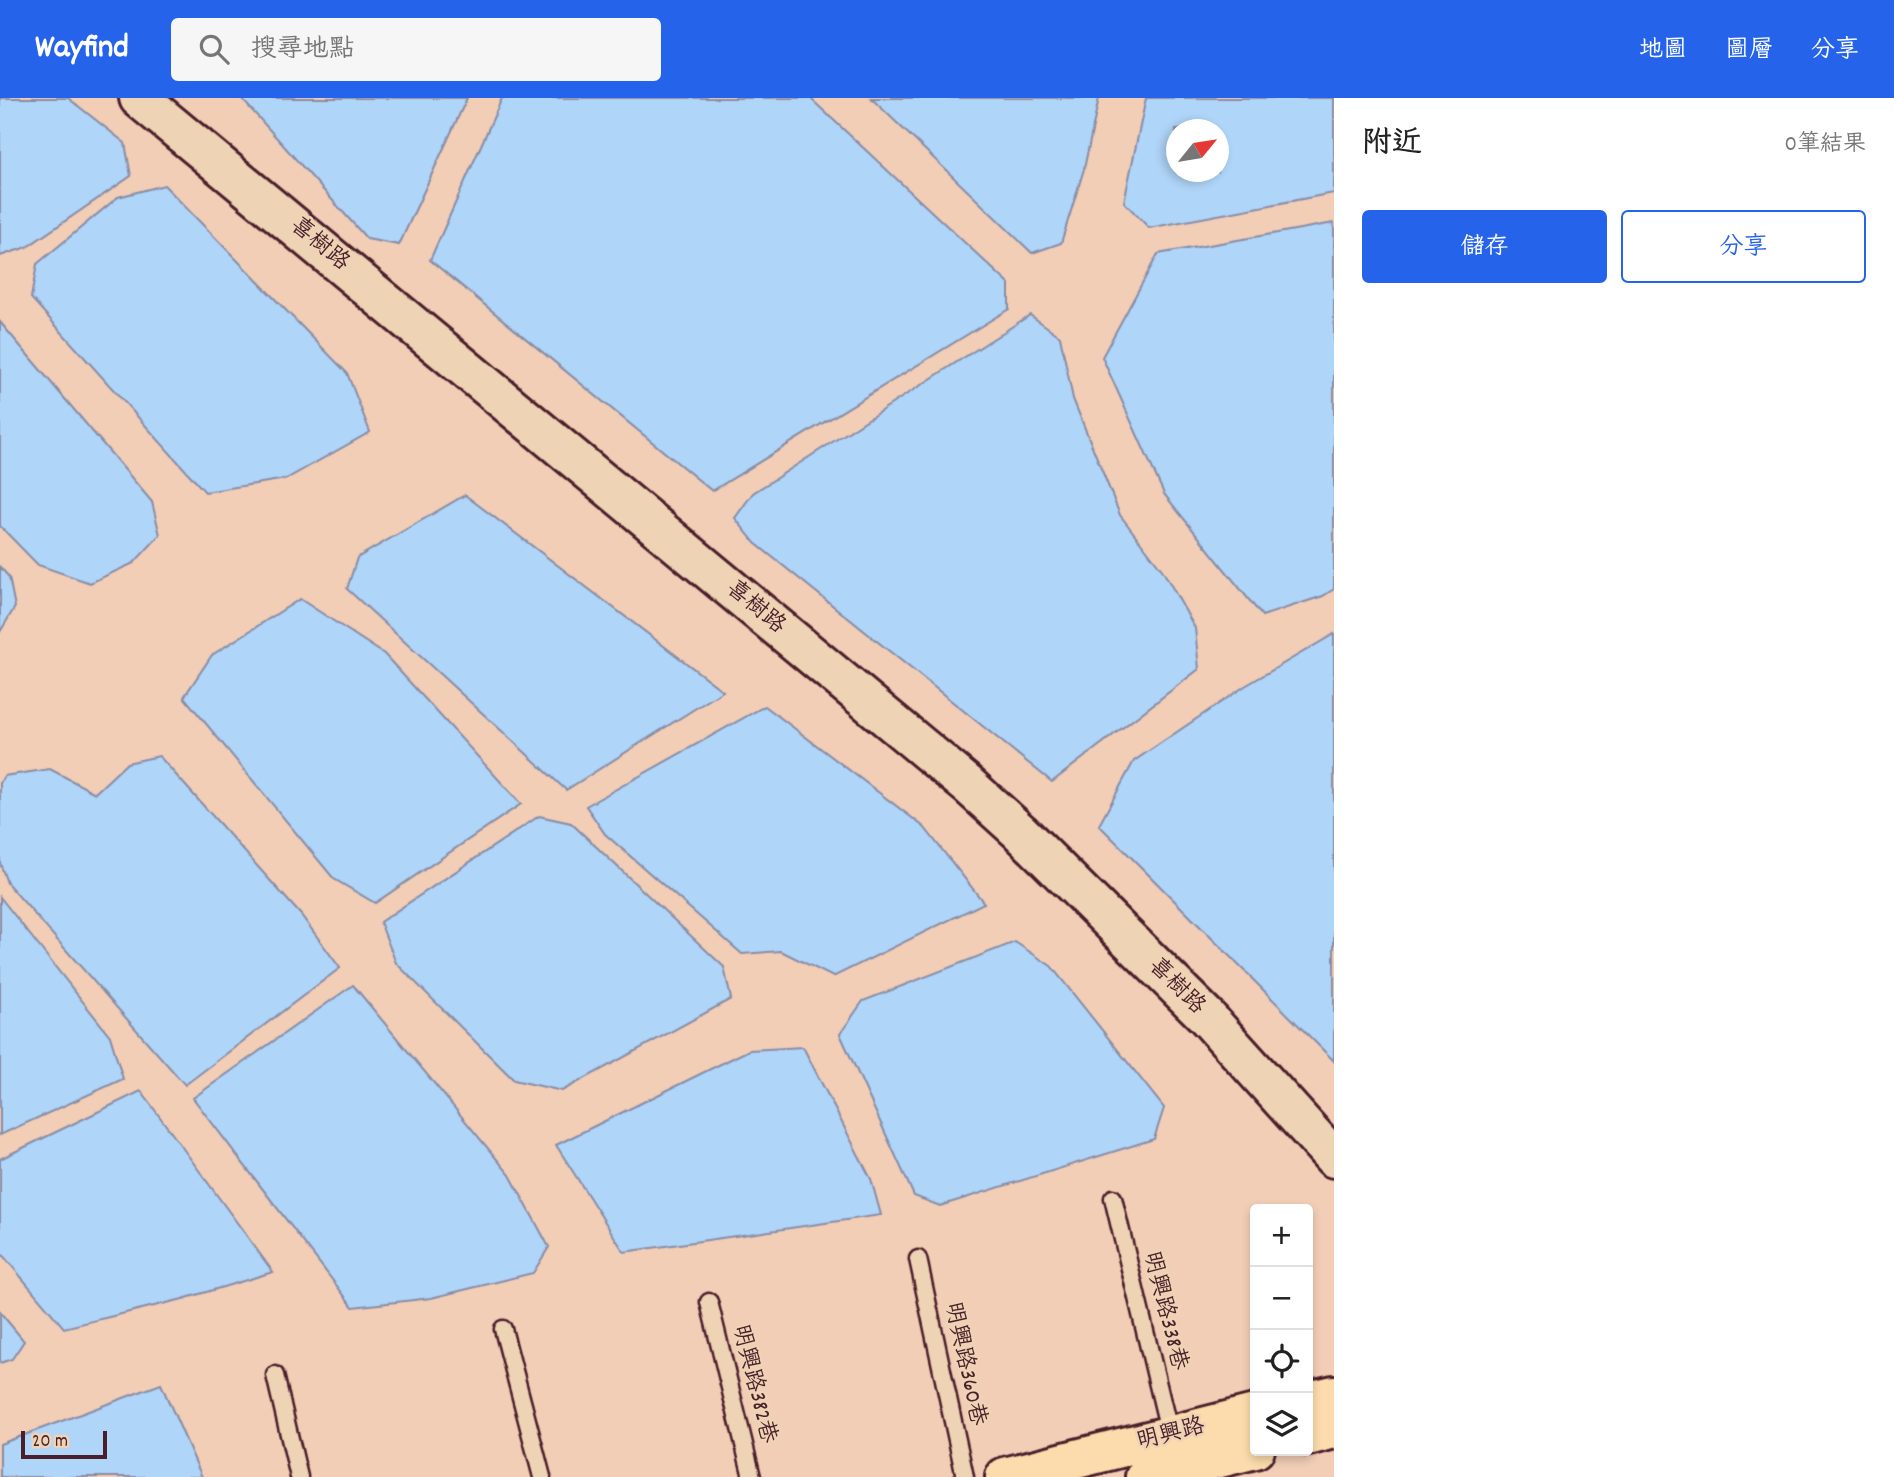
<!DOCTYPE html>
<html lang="zh-TW">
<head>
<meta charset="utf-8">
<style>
	:root { --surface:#fff; --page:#f6f6f6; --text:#222; --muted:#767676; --line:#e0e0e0; --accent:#2563eb }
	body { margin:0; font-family:Dekko,"LXGW WenKai TC",sans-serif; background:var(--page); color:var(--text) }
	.controls { position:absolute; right:21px; bottom:21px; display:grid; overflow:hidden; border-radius:7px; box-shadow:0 4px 10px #0003 }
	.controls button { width:63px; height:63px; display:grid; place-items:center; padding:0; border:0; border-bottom:2px solid var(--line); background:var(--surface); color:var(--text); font:35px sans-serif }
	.compass { position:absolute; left:1166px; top:21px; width:63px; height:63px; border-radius:50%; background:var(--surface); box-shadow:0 4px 10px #0003; rotate:60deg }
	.scale { position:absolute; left:21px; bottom:18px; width:86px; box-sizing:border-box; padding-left:7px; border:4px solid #4a1f2b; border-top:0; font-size:19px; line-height:24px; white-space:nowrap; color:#4a1f2b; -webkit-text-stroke:5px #eed3b5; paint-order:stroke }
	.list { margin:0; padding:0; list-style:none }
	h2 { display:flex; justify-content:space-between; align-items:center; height:91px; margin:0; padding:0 28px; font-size:30px }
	h2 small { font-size:23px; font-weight:400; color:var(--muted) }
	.actions { display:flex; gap:14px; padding:21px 28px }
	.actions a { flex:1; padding:16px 0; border:2px solid var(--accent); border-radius:7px; text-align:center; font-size:24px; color:var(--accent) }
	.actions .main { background:var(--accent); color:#fff }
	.icon { flex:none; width:38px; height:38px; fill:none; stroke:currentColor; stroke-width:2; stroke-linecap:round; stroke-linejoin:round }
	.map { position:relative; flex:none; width:1334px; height:1379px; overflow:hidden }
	header { display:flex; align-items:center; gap:42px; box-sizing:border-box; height:98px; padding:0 35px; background:var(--accent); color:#fff }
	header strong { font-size:33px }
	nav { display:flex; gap:38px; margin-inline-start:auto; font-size:24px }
	.search { width:490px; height:63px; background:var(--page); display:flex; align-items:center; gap:18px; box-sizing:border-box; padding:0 24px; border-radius:7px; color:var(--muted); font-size:26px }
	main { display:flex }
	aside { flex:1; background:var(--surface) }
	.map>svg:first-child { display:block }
</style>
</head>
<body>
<header>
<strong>Wayfind</strong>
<div class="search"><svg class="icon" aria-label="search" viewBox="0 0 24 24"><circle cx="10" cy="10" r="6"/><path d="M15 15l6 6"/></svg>搜尋地點</div>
<nav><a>地圖</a><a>圖層</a><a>分享</a></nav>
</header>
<main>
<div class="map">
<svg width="1334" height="1379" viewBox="0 0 1334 1379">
	<rect width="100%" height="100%" fill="#f2ceb6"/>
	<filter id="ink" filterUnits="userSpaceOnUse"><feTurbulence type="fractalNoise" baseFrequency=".0143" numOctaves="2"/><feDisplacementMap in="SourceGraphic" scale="14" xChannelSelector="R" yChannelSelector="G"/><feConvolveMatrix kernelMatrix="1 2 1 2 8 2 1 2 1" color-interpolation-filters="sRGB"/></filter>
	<g filter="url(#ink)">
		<!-- water -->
		<g fill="#afd5f8" stroke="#878ca6" stroke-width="2" fill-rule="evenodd">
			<path d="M0,0H68L125,45L131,78L27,149L0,158Z"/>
			<path d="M241,0H467L399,147L367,141Z"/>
			<path d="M502,0H810L1009,186V211L712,393L430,162Z"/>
			<path d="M871,0H1099L1084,71L1061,145L1032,155Z"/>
			<path d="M1146,0H1334V95L1149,130L1124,104ZM1176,32H1218V74H1176Z"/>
			<path d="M164,87L347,275L370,334L286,381L205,394L31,200L37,166L118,99Z"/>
			<path d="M1334,125V491L1323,498L1262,518L1164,396L1102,259L1158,156Z"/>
			<path d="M1030,217L1060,238L1073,301L1120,417L1163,473L1195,530L1199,571L1052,684L755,445L735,420L753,395Z"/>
			<path d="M0,224L152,404L160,437L134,465L90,485L38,467L0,428Z"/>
			<path d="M465,397L723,593L566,692L347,491L357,460Z"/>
			<path d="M0,469L9,479L15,509L0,534Z"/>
			<path d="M300,501L384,556L521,706L375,805L334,781L184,599L212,557Z"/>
			<path d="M1334,536V963L1099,727L1134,663L1245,588Z"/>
			<path d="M765,608L924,729L984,805L833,879L781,853L742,856L605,736L586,708Z"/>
			<path d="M159,658L301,817L340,870L185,987L7,785L0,765V685L4,678L50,671L95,695L127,665Z"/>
			<path d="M539,718L571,725L724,869L731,901L562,993L514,982L396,865L380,824Z"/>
			<path d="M0,799L110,938L123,981L0,1037Z"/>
			<path d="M1015,844L1051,868L1164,1010L1154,1041L940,1108L914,1098L840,936L863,903Z"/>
			<path d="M353,887L510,1077L549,1149L533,1175L431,1200L353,1209L193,1000Z"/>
			<path d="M803,949L871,1081L881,1117L624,1154L556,1047L749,952Z"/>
			<path d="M141,993L273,1174L183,1201L64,1230L0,1154V1061Z"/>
			<path d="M0,1214L24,1243L12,1261L0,1265Z"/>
			<path d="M161,1286L202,1379H0V1346Z"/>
		</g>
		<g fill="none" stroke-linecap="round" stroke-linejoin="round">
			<defs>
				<g id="lane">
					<path d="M1113,1100L1170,1337"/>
					<path d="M918,1161L965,1379"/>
					<path d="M709,1204L752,1379"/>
					<path d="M503,1231L542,1379"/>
					<path d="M275,1277L299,1379"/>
				</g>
				<path id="secondary" d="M139,0L968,687L1020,734L1206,918L1334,1060"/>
				<g id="primary">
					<path d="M1308,1303L1334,1297"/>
					<path d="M1308,1338L1334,1331"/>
					<path d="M1005,1379L1255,1316"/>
					<path d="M1145,1379L1255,1351"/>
				</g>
			</defs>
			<!-- lane casing -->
			<use href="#lane" stroke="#4a1f2b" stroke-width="21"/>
			<!-- secondary casing -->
			<use href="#secondary" stroke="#4a1f2b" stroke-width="44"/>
			<!-- primary casing -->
			<use href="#primary" stroke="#4a1f2b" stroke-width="44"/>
			<!-- lane -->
			<use href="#lane" stroke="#eed3b5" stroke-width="16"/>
			<!-- secondary -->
			<use href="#secondary" stroke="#eed3b5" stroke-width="38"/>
			<!-- primary -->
			<use href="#primary" stroke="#fcdcac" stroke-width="38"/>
		</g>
	</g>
	<g text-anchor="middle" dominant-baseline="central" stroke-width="5" stroke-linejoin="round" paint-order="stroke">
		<!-- street labels -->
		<g font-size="23" fill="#4a1f2b" stroke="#eed3b5">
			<text transform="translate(319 147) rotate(40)">喜樹路</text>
			<text transform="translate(755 510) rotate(40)">喜樹路</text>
			<text transform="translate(1176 889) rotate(45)">喜樹路</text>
			<text transform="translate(1164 1213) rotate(76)">明興路338巷</text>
			<text transform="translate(964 1266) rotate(78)">明興路360巷</text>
			<text transform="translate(753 1286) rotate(76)">明興路382巷</text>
			<text transform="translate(1171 1337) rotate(-14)">明興路</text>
		</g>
	</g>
</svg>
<div class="controls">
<button>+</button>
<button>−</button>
<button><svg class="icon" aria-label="locate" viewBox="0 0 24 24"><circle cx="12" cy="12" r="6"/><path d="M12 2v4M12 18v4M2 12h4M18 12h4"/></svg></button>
<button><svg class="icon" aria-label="layers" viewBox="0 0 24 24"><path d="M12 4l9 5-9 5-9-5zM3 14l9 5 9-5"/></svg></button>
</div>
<svg class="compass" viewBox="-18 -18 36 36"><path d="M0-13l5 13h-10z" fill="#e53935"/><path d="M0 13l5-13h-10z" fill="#767676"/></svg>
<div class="scale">20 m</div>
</div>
<aside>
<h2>附近<small>0筆結果</small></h2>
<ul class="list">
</ul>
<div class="actions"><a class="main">儲存</a><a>分享</a></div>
</aside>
</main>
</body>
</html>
